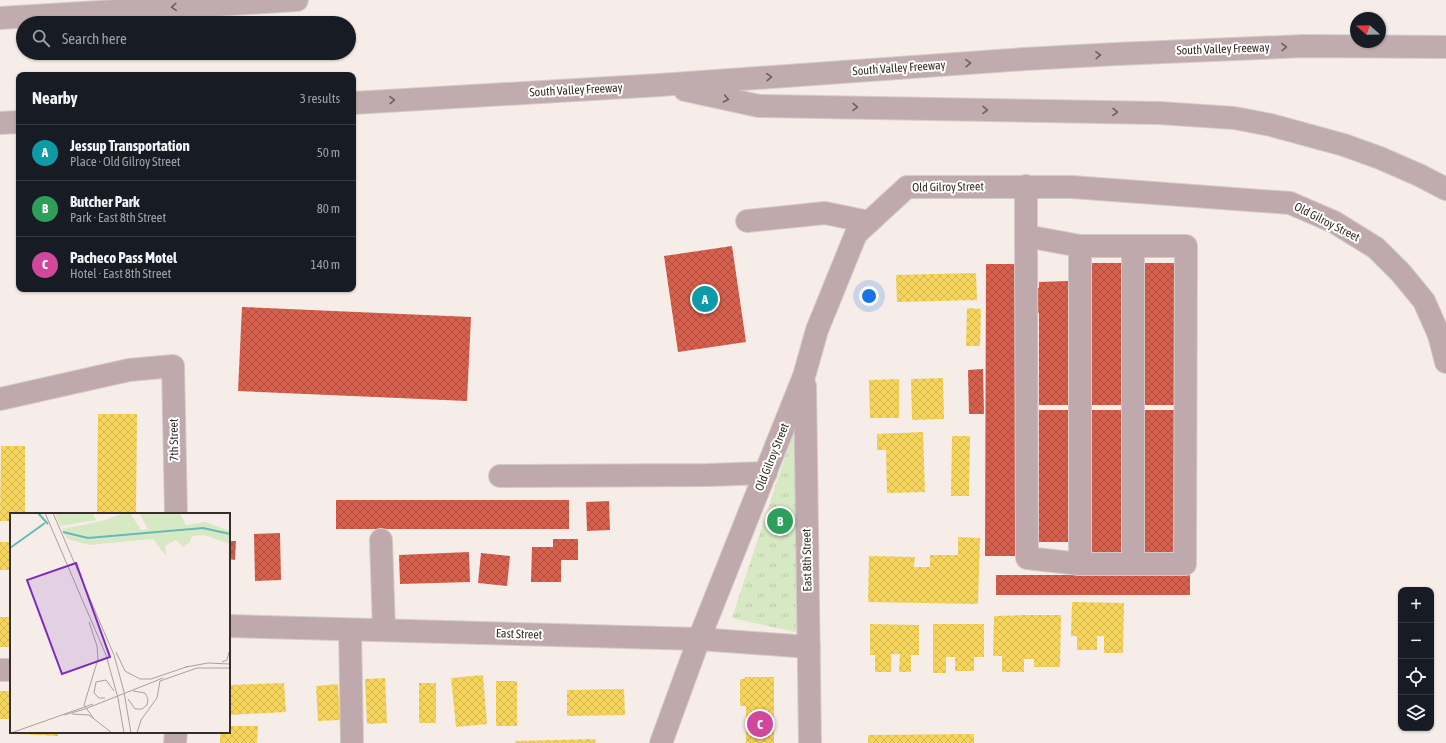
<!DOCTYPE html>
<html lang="en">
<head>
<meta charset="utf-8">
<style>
	:root { --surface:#171b24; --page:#242831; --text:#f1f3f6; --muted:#9ea1a6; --line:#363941; --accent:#db2777 }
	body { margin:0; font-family:"Asap Condensed",sans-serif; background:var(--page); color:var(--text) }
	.controls { position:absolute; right:12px; bottom:12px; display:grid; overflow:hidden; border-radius:8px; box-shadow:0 1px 3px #0004 }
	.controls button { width:36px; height:36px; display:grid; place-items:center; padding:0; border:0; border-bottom:1px solid var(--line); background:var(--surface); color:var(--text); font:20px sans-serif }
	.compass { position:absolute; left:1350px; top:12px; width:36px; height:36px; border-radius:50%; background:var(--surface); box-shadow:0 1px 3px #0004; rotate:290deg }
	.you { position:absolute; left:869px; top:296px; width:14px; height:14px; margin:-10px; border:3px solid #fff; border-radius:50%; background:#1a73e8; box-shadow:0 0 0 6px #1a73e833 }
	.badge { display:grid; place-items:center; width:26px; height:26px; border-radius:50%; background:var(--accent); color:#fff; font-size:13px; font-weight:700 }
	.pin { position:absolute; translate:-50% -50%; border:2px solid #fff; box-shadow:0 1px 4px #0006 }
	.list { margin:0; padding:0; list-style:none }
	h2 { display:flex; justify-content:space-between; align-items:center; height:52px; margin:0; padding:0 16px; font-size:17px }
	h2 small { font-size:13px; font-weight:400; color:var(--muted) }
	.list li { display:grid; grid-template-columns:26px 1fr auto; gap:12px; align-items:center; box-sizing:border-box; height:56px; padding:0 16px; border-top:1px solid var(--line) }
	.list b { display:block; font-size:15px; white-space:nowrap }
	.list p { margin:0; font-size:13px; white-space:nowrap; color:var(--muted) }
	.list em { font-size:13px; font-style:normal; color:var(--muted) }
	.icon { flex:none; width:22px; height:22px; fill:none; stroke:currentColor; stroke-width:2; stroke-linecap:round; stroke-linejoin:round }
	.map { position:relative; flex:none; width:1446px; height:743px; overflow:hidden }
	.search { position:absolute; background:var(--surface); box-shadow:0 1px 3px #0004; left:16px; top:16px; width:340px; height:44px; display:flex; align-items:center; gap:10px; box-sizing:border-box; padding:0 14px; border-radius:22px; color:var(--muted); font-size:15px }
	.panel { position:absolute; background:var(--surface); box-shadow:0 1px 3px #0004; left:16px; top:72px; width:340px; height:220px; border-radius:8px }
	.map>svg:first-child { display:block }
</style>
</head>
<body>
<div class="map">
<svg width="1446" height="743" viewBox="0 0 1446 743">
	<defs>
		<pattern id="grass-tufts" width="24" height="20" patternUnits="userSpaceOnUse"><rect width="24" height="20" fill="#d7e9c4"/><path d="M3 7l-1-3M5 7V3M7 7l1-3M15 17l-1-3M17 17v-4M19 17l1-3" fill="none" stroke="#b9c8a8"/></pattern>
		<pattern id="homes-cross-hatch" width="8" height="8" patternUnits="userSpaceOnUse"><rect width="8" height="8" fill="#f6d55c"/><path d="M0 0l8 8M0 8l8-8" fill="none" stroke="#d4b750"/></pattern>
		<pattern id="shops-cross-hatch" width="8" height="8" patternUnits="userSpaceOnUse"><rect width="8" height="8" fill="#d6604d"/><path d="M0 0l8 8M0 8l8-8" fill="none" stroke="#ae5040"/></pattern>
	</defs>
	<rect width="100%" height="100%" fill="#f6ede9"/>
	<!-- grass -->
	<path fill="url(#grass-tufts)" d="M796,423L799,633L732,618Z"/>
	<!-- homes -->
	<g fill="url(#homes-cross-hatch)">
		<path d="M976,273L977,300L897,302L896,275Z"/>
		<path d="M967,308L981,309L980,346H966Z"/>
		<path d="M943,378L944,419L912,420L911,379Z"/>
		<path d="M899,379V418H870L869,380Z"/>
		<path d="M98,414H137L136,514H97Z"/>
		<path d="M923,432L925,492L887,493L886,450H877V434Z"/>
		<path d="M952,436H970L969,496H951Z"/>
		<path d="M1,446H25V514H11V521H0Z"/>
		<path d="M958,537L980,538L978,604L868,602L869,556L915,557L914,567H930V555H958Z"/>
		<rect x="0" y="542" width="11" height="28"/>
		<path d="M1072,602L1124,603L1123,653H1104V636H1097V650H1077V636H1071Z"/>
		<path d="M1025,615H1061L1060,667H1034V659H1024V672H1002V656H993L994,616Z"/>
		<rect x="0" y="617" width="11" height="30"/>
		<path d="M870,624L919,625V655H911V672H899L900,654H891V672H875V655H870Z"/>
		<path d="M933,624H984V657H974V671H955V657H946V673H933Z"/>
		<path d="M483,675L487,724L456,727L451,678Z"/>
		<path d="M744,677H774V743H746V706H740V679H745Z"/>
		<path d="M385,678L387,723L367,724L365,679Z"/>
		<rect x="496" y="681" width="21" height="45"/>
		<path d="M284,683L286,712L229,715V685Z"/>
		<rect x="419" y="683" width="17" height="40"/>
		<path d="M338,684L340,720L318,721L316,686Z"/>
		<path d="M624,689L625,715L567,716V690Z"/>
		<rect x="0" y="691" width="11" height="28"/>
		<path d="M229,726H258L257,743H220V732H229Z"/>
		<path d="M18,732H58V736L18,734Z"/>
		<path d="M974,734V743H868V735Z"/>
		<path d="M595,739L596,743H515V741Z"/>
	</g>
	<!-- shops -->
	<g fill="url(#shops-cross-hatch)">
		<path d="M732,246L746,342L678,352L664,256Z"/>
		<path d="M1092,263H1122L1121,405H1092Z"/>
		<path d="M1145,263H1175L1174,405H1145Z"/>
		<path d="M986,264H1015V556H985Z"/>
		<path d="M1068,281V288H1071V312H1069L1068,405H1039V313L1036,312V288H1039V282Z"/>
		<path d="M242,307L471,317L467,401L238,391Z"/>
		<path d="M983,369L984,414H969L968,370Z"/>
		<rect x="1039" y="410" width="29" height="132"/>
		<rect x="1092" y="410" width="29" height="142"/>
		<path d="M1145,410H1174V552H1144Z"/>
		<rect x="336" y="500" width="233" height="29"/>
		<path d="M609,501L610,530L587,531L586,502Z"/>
		<path d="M280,533L281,580L255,581L254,534Z"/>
		<path d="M553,539H578V560H561V582H531L532,547H553Z"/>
		<path d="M229,541H236L235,560L229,559Z"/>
		<path d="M469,552L470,582L400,584L399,555Z"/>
		<path d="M481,553L510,556L507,586L478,583Z"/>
		<rect x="996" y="575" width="194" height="20"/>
	</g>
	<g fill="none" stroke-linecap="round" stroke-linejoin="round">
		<defs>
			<g id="minor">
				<path d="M747,221L825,213L869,222"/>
				<path d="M1026,236L1080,246H1186L1185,564H1080L1027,558L1026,236V186"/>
				<path d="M1080,246V564"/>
				<path d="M805,386L810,743"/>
				<path d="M0,399L129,370L173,366L176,514"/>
				<path d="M500,476L709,475L766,473"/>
				<path d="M381,540L384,630"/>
				<path d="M1133,564V246"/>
				<path d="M229,626L699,639L809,647"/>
				<path d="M350,630L352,743"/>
				<path d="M0,670H11"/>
				<path d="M175,743L176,732"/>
				<path d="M661,743L699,639L804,376L817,330L856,234L907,187H1072L1290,203L1334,222L1376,248L1401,273L1424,301L1439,335L1446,362"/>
			</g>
			<g id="highway">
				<path d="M0,18L297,0"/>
				<path d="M685,90L759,106L1159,113L1234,118L1271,125L1344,145L1380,158L1419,175L1446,189"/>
				<path d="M353,103L660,85L1025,59L1117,54L1304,46L1446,47"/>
				<path d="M0,123L19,122"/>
			</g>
		</defs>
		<!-- minor casing -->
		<use href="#minor" stroke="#d3cbc7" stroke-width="24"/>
		<!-- highway casing -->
		<use href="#highway" stroke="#d3cbc7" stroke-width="24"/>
		<!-- minor -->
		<use href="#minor" stroke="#c0a9ac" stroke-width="22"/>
		<!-- highway -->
		<use href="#highway" stroke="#c0acae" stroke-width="22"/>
	</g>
	<!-- one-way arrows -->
	<defs><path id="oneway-chevron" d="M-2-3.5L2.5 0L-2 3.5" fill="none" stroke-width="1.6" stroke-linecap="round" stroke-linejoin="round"/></defs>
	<g stroke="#6e605e">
		<use href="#oneway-chevron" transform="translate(174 7) rotate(177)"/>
		<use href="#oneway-chevron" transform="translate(1284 47) rotate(-2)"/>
		<use href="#oneway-chevron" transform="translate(1098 55) rotate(-3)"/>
		<use href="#oneway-chevron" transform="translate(968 63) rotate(-4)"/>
		<use href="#oneway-chevron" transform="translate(769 77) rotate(-4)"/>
		<use href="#oneway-chevron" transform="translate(726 99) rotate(12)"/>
		<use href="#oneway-chevron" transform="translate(392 100) rotate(-3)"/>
		<use href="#oneway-chevron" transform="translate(855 107) rotate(1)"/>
		<use href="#oneway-chevron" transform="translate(985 110) rotate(1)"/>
		<use href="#oneway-chevron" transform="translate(1115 112) rotate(1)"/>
	</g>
	<g text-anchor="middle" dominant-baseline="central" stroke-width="4" stroke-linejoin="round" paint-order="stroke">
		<!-- street labels -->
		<g font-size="12" fill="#372d28" stroke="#fff">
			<text transform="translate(1223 49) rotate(-2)">South Valley Freeway</text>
			<text transform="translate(899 68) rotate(-4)">South Valley Freeway</text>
			<text transform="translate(576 90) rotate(-3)">South Valley Freeway</text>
			<text transform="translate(948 187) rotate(-1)">Old Gilroy Street</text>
			<text transform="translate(1327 222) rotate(27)">Old Gilroy Street</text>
			<text transform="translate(174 440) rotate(-91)">7th Street</text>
			<text transform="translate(772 457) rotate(-68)">Old Gilroy Street</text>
			<text transform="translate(807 560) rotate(-91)">East 8th Street</text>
			<text transform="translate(519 634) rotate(2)">East Street</text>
		</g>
	</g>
	<!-- overview -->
	<g transform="translate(10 513)">
		<rect width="220" height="220" fill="#f6ede9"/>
		<path d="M45,0H82L86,7L50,13ZM115,0H120L131,17L138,16L129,0H170L176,12L195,9L220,18V31L194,22L182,23L180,29L173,34L166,27L155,33L156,43L143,26L79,32L57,26L52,16L92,8Z" fill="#d7e9c4"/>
		<path fill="none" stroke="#65b9b9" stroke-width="2" d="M28,0L38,11M53,19L78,25L193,15L220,21M0,35L35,10"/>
		<path fill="none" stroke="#aaa09c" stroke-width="1" d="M35,0L96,142L108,185L114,220M43,0L104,142L114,179L121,220M79,109L87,133L88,146L74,192L84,206M106,139L115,158L130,166H141L179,153M212,149L217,147L219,139M176,154L198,150L220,151M150,168L187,155H220M95,185H89L84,180L86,169L96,167L104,178M118,186L125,196H132L137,192L138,186L135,180L123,178M75,196L153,165M62,201L79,202L102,220M54,202L75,196M1,220L83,191M127,220L131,207L147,185L150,168"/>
		<path fill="#7b2cbf" fill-opacity="0.15" stroke="#7b2cbf" stroke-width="2" d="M66,50L100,144L52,161L17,67Z"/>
		<rect width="220" height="220" fill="none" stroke="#372d28" stroke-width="2"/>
	</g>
</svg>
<div class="controls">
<button>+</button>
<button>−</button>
<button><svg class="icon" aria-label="locate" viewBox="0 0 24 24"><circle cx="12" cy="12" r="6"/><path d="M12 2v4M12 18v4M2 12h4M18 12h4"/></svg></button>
<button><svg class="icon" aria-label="layers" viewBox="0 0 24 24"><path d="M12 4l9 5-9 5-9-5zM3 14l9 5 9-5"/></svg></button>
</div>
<svg class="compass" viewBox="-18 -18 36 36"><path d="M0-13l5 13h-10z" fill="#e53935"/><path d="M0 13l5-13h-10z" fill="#9ea1a6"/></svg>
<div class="you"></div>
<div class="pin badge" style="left:705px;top:299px;background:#0f9aa8">A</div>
<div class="pin badge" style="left:780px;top:521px;background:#2e9e5b">B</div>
<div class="pin badge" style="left:760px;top:724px;background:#d1479c">C</div>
<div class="search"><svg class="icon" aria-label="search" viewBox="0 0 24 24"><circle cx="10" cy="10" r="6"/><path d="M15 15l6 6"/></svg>Search here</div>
<section class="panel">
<h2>Nearby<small>3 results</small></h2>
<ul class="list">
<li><span class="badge" style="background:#0f9aa8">A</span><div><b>Jessup Transportation</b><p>Place · Old Gilroy Street</p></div><em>50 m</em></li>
<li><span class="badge" style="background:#2e9e5b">B</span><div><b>Butcher Park</b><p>Park · East 8th Street</p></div><em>80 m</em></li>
<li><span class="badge" style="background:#d1479c">C</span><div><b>Pacheco Pass Motel</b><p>Hotel · East 8th Street</p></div><em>140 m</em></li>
</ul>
</section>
</div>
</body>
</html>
